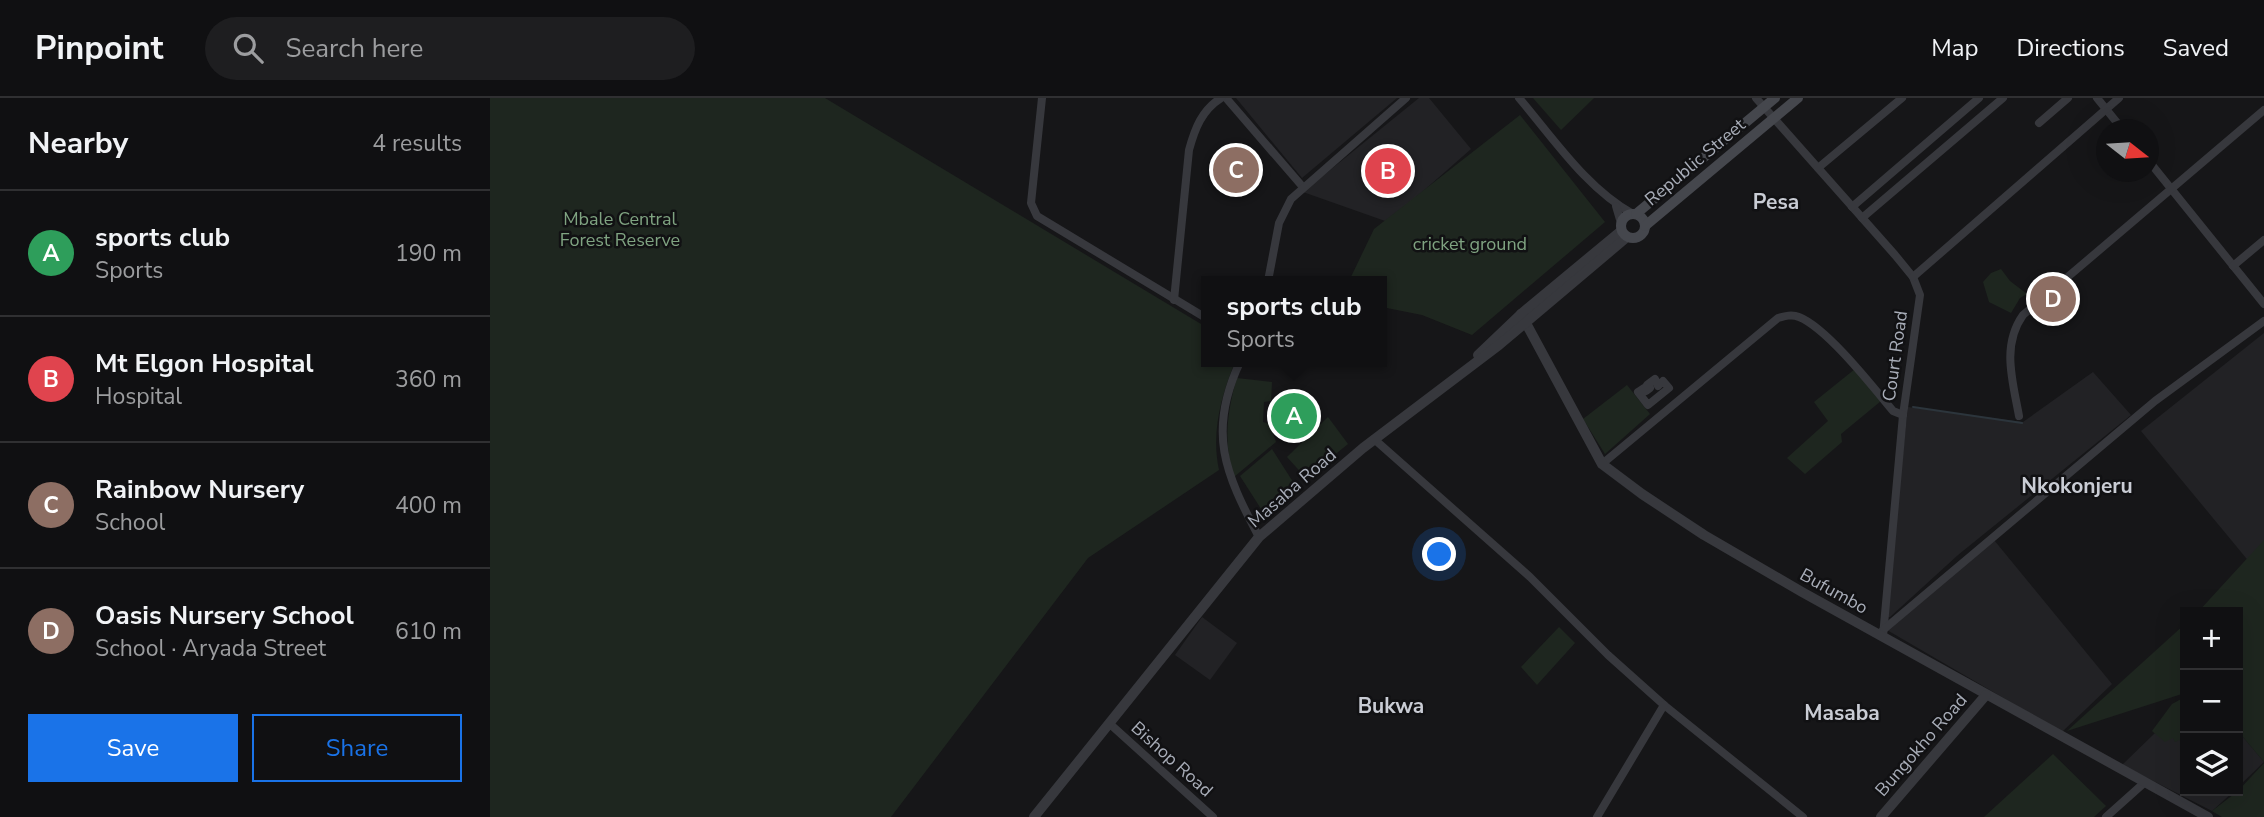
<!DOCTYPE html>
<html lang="en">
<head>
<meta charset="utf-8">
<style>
	:root { --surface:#101012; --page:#1e1e20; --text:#f1f3f6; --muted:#9c9d9f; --line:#303032; --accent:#1a73e8 }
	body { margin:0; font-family:"Nunito Sans",sans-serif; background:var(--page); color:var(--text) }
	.controls { position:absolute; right:21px; bottom:21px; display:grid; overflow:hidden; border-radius:0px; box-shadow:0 7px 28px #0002 }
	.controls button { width:63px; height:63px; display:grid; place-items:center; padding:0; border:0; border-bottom:2px solid var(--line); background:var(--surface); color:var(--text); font:35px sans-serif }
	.compass { position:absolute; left:1606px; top:21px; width:63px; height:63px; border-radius:50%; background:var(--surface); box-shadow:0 7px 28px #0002; rotate:107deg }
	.you { position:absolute; left:950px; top:457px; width:24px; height:24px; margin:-18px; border:5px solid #fff; border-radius:50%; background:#1a73e8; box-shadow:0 0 0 10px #1a73e833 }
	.badge { display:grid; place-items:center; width:46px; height:46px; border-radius:50%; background:var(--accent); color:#fff; font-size:23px; font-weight:700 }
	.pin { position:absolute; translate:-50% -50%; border:4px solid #fff; box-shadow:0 2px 7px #0006 }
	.popup { position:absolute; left:711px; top:178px; width:186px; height:91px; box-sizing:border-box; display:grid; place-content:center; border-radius:0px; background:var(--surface); filter:drop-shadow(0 2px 5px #0005); font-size:23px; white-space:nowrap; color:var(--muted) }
	.popup b { font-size:26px; color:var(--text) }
	.popup::after { content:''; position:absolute; left:50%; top:100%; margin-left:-14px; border:14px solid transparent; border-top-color:var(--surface) }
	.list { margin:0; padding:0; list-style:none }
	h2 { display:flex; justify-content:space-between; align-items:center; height:91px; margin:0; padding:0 28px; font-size:30px }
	h2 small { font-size:23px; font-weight:400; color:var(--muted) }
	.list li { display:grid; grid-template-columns:46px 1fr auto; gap:21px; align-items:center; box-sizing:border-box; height:126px; padding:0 28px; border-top:2px solid var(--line) }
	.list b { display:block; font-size:26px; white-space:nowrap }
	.list p { margin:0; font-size:23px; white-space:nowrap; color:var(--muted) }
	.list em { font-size:23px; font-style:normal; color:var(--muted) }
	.actions { display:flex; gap:14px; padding:21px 28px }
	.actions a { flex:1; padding:16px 0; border:2px solid var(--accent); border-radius:0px; text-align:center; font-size:24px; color:var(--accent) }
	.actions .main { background:var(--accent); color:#fff }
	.icon { flex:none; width:38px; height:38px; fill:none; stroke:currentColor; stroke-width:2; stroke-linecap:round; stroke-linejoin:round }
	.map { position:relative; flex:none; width:1774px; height:719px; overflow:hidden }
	header { display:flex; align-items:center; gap:42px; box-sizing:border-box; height:98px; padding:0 35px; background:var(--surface); border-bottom:2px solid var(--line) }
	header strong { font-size:33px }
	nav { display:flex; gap:38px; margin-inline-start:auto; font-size:24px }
	.search { width:490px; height:63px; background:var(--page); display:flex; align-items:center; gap:18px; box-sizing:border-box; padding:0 24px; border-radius:38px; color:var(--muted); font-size:26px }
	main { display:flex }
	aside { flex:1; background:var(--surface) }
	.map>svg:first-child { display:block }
</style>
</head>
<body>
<header>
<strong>Pinpoint</strong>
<div class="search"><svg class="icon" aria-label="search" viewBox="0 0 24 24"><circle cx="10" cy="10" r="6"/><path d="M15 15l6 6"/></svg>Search here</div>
<nav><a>Map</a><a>Directions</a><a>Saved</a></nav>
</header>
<main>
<aside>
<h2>Nearby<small>4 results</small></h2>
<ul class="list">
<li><span class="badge" style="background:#2e9e5b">A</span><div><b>sports club</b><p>Sports</p></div><em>190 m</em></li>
<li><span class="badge" style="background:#e0444e">B</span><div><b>Mt Elgon Hospital</b><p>Hospital</p></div><em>360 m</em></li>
<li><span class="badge" style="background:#8d6e63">C</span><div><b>Rainbow Nursery</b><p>School</p></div><em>400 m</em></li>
<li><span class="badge" style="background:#8d6e63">D</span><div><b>Oasis Nursery School</b><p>School · Aryada Street</p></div><em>610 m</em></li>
</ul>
<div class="actions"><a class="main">Save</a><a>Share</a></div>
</aside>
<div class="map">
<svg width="1774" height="719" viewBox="0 0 1774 719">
	<rect width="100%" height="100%" fill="#161618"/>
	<!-- built -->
	<g fill="#222225">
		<path d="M746,0H907L812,80Z"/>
		<path d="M929,0H939L981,51L898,124L813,94Z"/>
		<path d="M1774,235V452L1761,466L1651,333Z"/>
		<path d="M1603,274L1641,317L1468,457L1400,519H1395L1418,309L1533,324Z"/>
		<path d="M1504,442L1622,586L1572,634L1397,532Z"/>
		<path d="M712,519L747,545L720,582L685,557Z"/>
		<path d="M1695,606V693H1744L1722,713L1632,667Z"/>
		<path d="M1748,633L1774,664L1748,689Z"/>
	</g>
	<!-- green -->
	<g fill="#1e261f">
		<path d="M0,0H335L716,229V264H745C731,298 721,335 729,372L598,460L401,719H0Z"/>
		<path d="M1043,0H1104L1071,32Z"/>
		<path d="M1030,17L1115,124L982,237L932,217L892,209V183H859L884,131Z"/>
		<path d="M1511,171L1520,183L1537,196L1530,200L1521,215L1499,204L1493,184L1501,175Z"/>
		<path d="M1365,271L1391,303L1351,336L1352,344L1315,376L1297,360L1338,323L1324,304Z"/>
		<path d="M747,280L782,284L781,303L774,304L773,324L780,326L786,344L744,379C733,346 737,313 747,280Z"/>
		<path d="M1137,287L1160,316L1115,356L1093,321Z"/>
		<path d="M838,319L858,346L816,380L797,359Z"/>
		<path d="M782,351L805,387L773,414L750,378Z"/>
		<path d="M1774,442V664L1748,633V514H1708Z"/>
		<path d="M1695,526V595L1577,633Z"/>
		<path d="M1069,529L1085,545L1047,587L1031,569Z"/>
		<path d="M1695,599L1692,641L1685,644L1683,640L1675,644L1662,633L1682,606Z"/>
		<path d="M1563,656L1616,708L1604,719H1494Z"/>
		<path d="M1774,665V719H1732L1722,713L1748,693Z"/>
	</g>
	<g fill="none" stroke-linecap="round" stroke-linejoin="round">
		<!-- stream -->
		<path stroke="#2c353c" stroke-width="2" d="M1423,309L1532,325"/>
		<!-- minor -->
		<g stroke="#37383d" stroke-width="8">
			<path d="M552,0L541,105L547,118L716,220"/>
			<path d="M736,0L812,88"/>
			<path d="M1029,0C1063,40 1097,91 1143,116"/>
			<path d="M1266,0L1405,157L1423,179L1430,197L1413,317L1393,538"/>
			<path d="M1607,0L1633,32"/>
			<path d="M1549,25L1578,0"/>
			<path d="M1658,62L1774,206"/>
			<path d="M1328,70L1412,0"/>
			<path d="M1126,108L1131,125"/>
			<path d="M1362,109L1489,0"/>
			<path d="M1372,120L1513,0"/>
			<path d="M1743,168L1774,142"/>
			<path d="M1423,179L1629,0"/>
			<path d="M778,183L789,125L801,101L916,0"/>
			<path d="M684,202L699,52C705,30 712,12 731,0"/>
			<path d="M750,264C717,334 735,375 769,439"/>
			<path d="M1148,294L1154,290L1156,293L1160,290L1157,287L1165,281L1168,288L1173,283L1179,290L1158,307L1148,294"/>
			<path d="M1529,318C1523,284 1511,248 1533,217L1774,12"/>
			<path d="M884,341L1040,479L1118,557L1174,607L1313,719"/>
			<path d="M1112,366L1288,220C1295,218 1302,216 1309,219C1337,230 1383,289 1403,313L1413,317"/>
			<path d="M1393,532L1665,303L1774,223"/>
			<path d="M620,626L723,719"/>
			<path d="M1107,719L1174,607"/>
			<path d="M1616,719L1654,685"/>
		</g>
		<!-- tertiary -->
		<g stroke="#37383d" stroke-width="10">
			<path d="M1031,216L1112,366L1152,396L1214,437L1312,494L1718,719"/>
			<path d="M988,257L1031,216L1131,133"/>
			<path d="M544,719L769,439L873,350L1009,247L1137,139"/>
			<path d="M1391,719L1496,597"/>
		</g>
		<!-- secondary -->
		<g stroke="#45474d" stroke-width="10">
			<circle cx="1143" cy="128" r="12"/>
			<path d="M1146,116L1285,0"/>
			<path d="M1155,128L1308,0"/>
		</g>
	</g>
	<g text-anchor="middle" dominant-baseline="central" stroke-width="5" stroke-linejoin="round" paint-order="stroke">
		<!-- street labels -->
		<g font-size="18" fill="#a8adb8" stroke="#111113">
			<text transform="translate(1205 64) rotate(-40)">Republic Street</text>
			<text transform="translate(1405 258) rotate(-82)">Court Road</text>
			<text transform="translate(802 390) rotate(-41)">Masaba Road</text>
			<text transform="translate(1344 493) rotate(29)">Bufumbo</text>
			<text transform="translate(1431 647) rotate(-49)">Bungokho Road</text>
			<text transform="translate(682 661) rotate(42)">Bishop Road</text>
		</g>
		<!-- park labels -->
		<g font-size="18" fill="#7fa381" stroke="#111113">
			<text x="130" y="121">Mbale Central<tspan x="130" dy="21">Forest Reserve</tspan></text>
			<text x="980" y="146">cricket ground</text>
		</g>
		<!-- quarter labels -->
		<g font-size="21" font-weight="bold" fill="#c9ccd4" stroke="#111113">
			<text x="1286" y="104">Pesa</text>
			<text x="1587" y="388">Nkokonjeru</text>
			<text x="901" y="608">Bukwa</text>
			<text x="1352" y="615">Masaba</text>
		</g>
	</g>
</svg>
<div class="controls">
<button>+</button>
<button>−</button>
<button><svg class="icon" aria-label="layers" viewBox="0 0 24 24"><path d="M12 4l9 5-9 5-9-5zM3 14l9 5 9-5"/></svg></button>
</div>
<svg class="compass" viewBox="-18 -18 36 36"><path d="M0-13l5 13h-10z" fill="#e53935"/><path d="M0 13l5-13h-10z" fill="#9c9d9f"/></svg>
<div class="you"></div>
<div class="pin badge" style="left:804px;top:318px;background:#2e9e5b">A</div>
<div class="popup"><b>sports club</b>Sports</div>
<div class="pin badge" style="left:898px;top:73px;background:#e0444e">B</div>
<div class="pin badge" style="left:746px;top:72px;background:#8d6e63">C</div>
<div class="pin badge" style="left:1563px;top:201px;background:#8d6e63">D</div>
</div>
</main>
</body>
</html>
